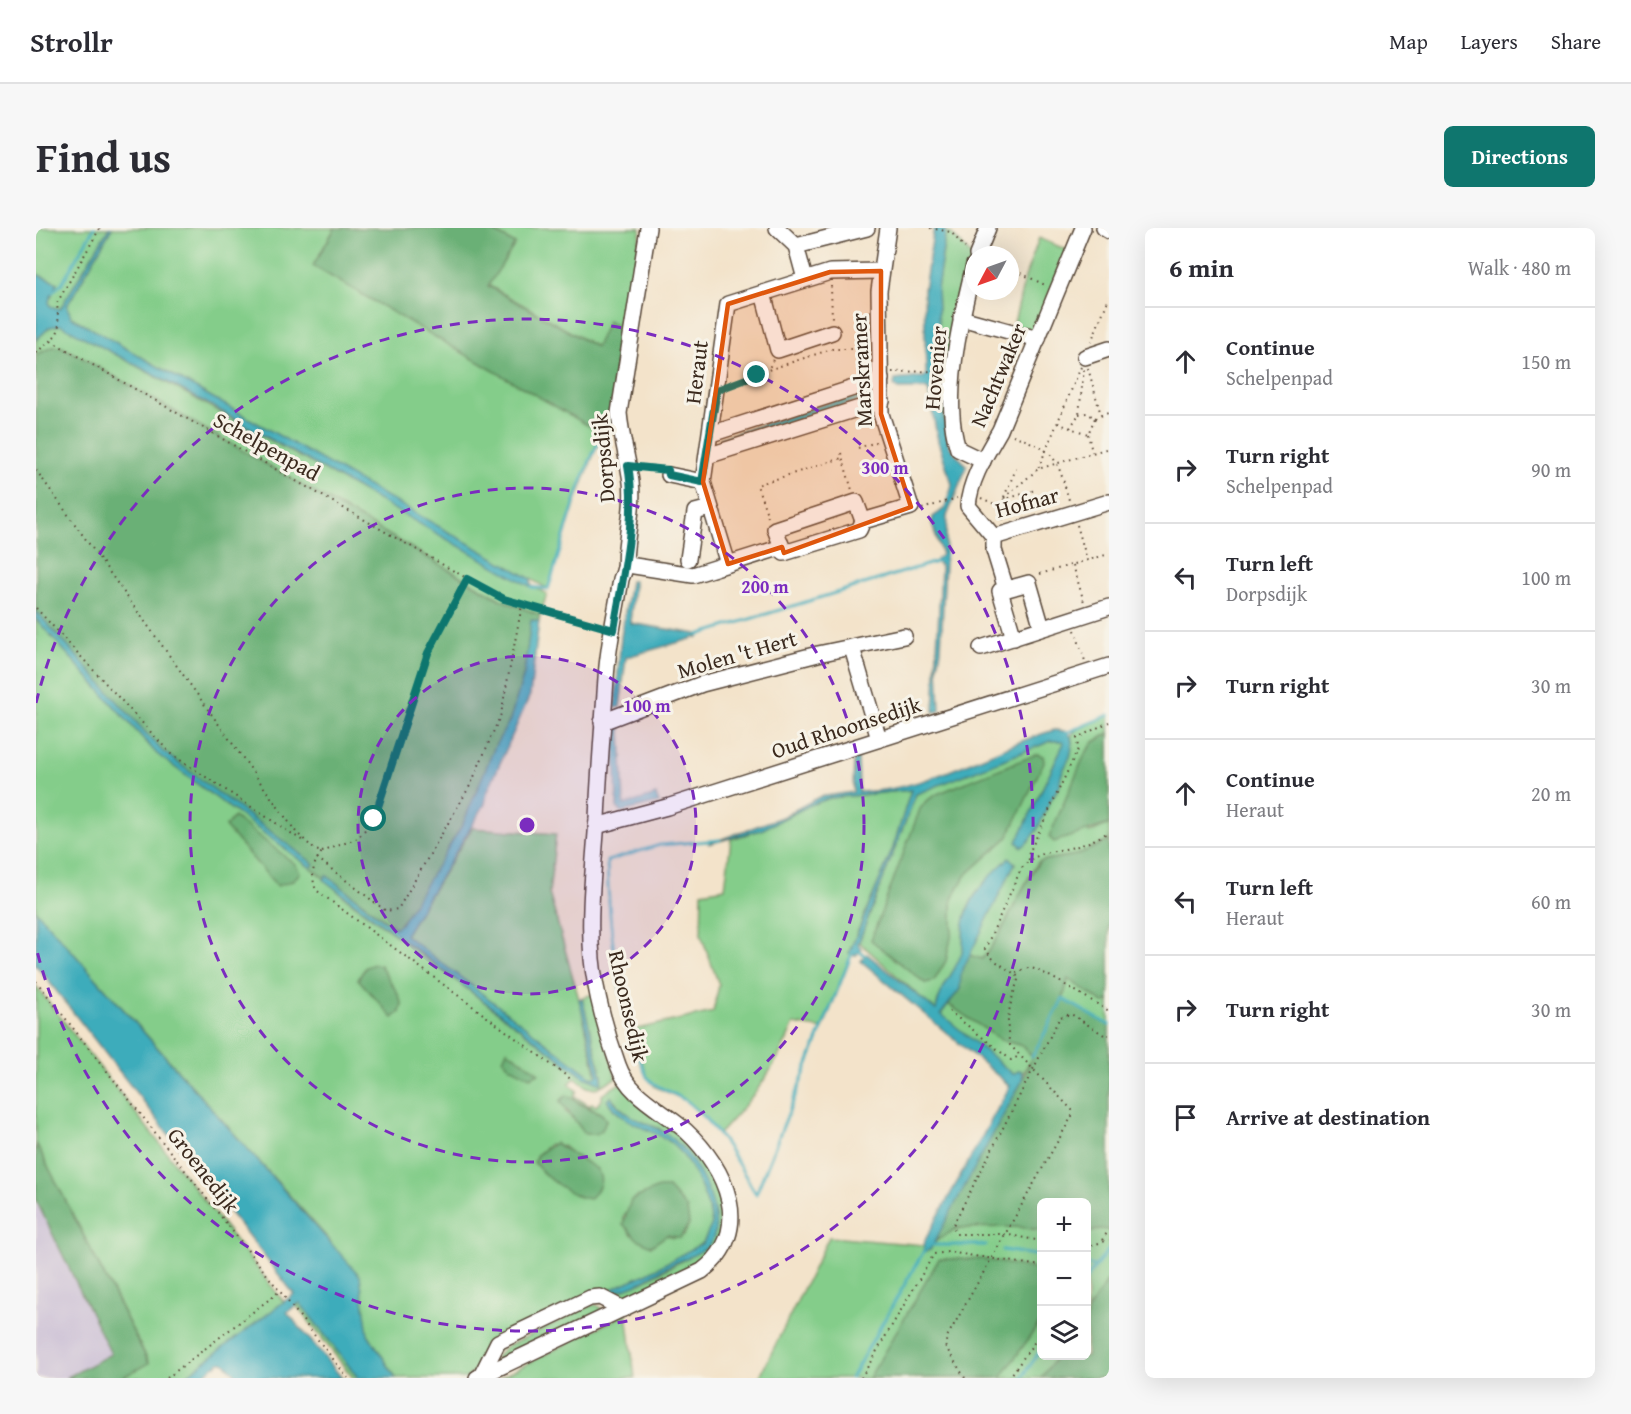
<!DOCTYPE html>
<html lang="en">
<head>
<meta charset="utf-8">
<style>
	:root { --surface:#fff; --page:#f7f7f7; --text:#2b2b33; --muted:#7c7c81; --line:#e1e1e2; --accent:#0f766e }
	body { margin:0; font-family:"Gentium Book Plus",serif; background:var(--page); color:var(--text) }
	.controls { position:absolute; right:18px; bottom:18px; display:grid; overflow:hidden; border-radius:9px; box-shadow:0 6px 24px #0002 }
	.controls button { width:54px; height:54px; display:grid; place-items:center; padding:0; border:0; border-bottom:2px solid var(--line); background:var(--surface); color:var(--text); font:30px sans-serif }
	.compass { position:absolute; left:929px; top:18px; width:54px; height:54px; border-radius:50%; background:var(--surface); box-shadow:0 6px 24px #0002; rotate:229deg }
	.stop { position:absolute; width:18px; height:18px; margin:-14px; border:4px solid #0f766e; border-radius:50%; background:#fff }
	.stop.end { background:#0f766e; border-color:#fff; box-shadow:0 2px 6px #0008 }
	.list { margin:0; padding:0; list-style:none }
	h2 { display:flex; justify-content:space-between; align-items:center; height:78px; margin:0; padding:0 24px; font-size:26px }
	h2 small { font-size:20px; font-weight:400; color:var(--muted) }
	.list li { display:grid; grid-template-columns:39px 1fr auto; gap:18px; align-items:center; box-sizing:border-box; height:108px; padding:0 24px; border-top:2px solid var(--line) }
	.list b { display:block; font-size:22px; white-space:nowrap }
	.list p { margin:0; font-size:20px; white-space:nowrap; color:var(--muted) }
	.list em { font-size:20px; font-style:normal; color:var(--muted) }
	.icon { flex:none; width:33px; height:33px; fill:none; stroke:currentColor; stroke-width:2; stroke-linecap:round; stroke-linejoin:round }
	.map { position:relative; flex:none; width:1073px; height:1150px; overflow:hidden; border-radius:9px }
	header { display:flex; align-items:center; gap:36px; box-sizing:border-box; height:84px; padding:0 30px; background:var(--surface); border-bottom:2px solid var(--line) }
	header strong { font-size:28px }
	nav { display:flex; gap:33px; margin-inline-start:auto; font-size:21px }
	.intro { display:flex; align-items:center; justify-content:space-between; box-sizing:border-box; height:144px; padding:0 36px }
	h1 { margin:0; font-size:42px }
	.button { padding:15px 27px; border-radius:9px; background:var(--accent); color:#fff; font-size:21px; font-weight:700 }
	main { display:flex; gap:36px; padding:0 36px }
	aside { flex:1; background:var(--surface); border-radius:9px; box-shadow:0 6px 24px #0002 }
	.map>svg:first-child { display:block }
</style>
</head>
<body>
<header>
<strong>Strollr</strong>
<nav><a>Map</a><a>Layers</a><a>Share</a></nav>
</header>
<div class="intro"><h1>Find us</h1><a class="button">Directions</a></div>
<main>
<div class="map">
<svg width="1073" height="1150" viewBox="0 0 1073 1150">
	<rect width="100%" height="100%" fill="#f7f3e8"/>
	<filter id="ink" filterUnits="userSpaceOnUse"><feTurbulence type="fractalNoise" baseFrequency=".0167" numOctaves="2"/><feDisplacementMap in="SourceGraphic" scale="12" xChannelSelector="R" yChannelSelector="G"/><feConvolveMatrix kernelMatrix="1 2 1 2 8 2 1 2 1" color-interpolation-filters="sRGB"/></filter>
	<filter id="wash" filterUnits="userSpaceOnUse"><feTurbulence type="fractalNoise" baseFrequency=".008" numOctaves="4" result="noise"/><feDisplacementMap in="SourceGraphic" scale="24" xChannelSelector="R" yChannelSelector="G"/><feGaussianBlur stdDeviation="1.35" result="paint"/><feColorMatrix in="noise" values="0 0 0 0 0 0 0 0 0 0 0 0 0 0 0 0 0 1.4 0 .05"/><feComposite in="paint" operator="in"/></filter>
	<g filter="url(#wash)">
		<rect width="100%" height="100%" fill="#f3e3ca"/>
		<!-- industrial -->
		<path fill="#cbbfd5" d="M0,962L93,1141L75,1150H0Z"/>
		<!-- green -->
		<g fill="#84cd8a" stroke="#607c54" stroke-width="1.5" fill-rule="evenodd">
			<path d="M0,0H73L24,82L14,78L13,73L21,55L0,46Z"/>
			<path d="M76,0H299L277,38L566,205L540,273L512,361L35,89L31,78Z"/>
			<path d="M452,0H605L590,103L561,119L452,57L479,16Z"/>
			<path d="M910,4L915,5L936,28L910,206L905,158L901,61Z"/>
			<path d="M1003,10L1031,22L998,104L977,99L989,49Z"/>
			<path d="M25,96L511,366L504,387L466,372L26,119L7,123L0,127V112L14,99Z"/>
			<path d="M0,391L121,526L288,650L306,667L548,849L565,855L566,848L546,770L559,765L580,850L559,861L551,859L539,850L533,856L541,863L538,868L554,878L556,875L560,878L566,872V867L584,855C605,873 633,889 652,909C681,941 709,1000 668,1033C645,1051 616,1062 591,1074L571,1067L487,1097L431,1150H360L332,1106L294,1013L0,683ZM198,589L256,653L241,658L190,599ZM344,737L366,776L364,784L322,751L330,739ZM575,869L593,888L624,901L656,932L678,981L672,1018L668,1021L604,1055L577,1064L576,1061L612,1045L667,1015L676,996C672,971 657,934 637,916C621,902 596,892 577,881ZM538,870C548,880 563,879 570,892L536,890L529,883ZM514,916L527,918L538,927L543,969L507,945L498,934L501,927ZM632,960L653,996L648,1007L637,1010L631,1007L615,1018L594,1005L587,989L601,969Z"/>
			<path d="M1073,487V505L1058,514L1053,605L1073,596V613L1040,627L1003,633C981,664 971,702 946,731L933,727L979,635L973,631C953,648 932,668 928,695C926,706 929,717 926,728C919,749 902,760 900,783L823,714L880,566L1015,513H1026L1028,515L981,614L1004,594L1009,580L1024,558C1023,537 1040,534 1035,508L1041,501ZM1001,526L972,609L929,648L916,671V705L889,755L866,736L890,573Z"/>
			<path d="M875,562L857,620L813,724L816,727L787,801L758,796C738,843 718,869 683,906L651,873L619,859L611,849L596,802L677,784L683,757L665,707L666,664L689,660L695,611L725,602L774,577L794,570Z"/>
			<path d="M436,600L520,606L513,665L543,771L561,848L553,849L370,710L369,707Z"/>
			<path d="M1032,751L1067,775L1073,773V797L1027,771Z"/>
			<path d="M0,758L248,1074L147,1150H85L113,1134L0,915Z"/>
			<path d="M912,776L965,812L987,818L996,829L987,845L977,846L904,786Z"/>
			<path d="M982,999L1005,1002V1128H1021L1005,1150H723L793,1009L888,1017L887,1023L894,1022C909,992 953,999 982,999Z"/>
			<path d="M1063,1001L1073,1002V1051L1051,1083V1006Z"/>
			<path d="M264,1075L322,1150H317L260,1077Z"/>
			<path d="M556,1077H561L569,1084L462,1136L460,1129L469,1119Z"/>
			<path d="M591,1085L599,1150H463Z"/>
		</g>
		<!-- forest -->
		<g fill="#6bb076" stroke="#536d4a" stroke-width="1.5">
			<path d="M299,0H452L479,16L452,58L560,119L572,93L590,103L580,203L571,206L565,205L277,38Z"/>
			<path d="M16,119H26L43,128L465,372L504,387L503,393L495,392L488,446L474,492L459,518L427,596L375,682L360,700L290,647L288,650L275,640L277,636L126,523L0,383V127Z"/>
			<path d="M1073,505V596L1018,614L1013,609L1049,526L1058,514Z"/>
			<path d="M1001,526L1007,528L1008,534L972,609L929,648L916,671V705L910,733L898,753L889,755L835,712L884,581L890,573L901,566Z"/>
			<path d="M198,589L259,636L264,645L256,653L241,658L189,599Z"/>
			<path d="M1073,613V773L1068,775L1032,751L1027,771L1073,797V1002L1063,1001L1051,1006L1050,974H1005V1002L982,999L921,1000L898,1014L986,853L996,829L987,818L965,812L912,776L924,761L923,751L933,727L946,731C971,702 981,664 1004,633L1040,627Z"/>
			<path d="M338,736L344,737L361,764L366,776L364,784L357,790L322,751L330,739Z"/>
			<path d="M471,822L503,845L494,849L474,839L467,831Z"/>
			<path d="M531,867L544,876L566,886L570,892L566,902L560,906H549L524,873Z"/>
			<path d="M0,915L113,1135L85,1150H30L75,1126L0,972Z"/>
			<path d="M519,915L561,941C569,954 563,961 553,971C535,968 508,949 498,934L501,927Z"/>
			<path d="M622,960H632L651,981L653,996L644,1010L631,1007L615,1018L601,1011L587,996L595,972Z"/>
			<path d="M903,1031H945L1005,1042V1093L965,1150H833Z"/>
			<path d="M1073,1051V1150H1005L1021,1128H1050L1051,1083Z"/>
		</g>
		<!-- water -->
		<g fill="#3eacbb" stroke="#3c6b6c" stroke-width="1.5">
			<path d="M73,0H76L31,78L35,89L495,351V359L176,178L25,97L14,99L0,112V46L21,55L13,73L14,78L24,81Z"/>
			<path d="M898,0H910L901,61L907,188L913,218L931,238L911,288L905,422L902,438L904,483L898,484L905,339L900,332L906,327L896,295L897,289L909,280L916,256L902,213L892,161H862L858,158L859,152L888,149L890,147L888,61Z"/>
			<path d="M829,162L833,165L834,170L688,216L684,210Z"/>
			<path d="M594,353H598V358L594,395L661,406L662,409L590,429L584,479L579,480L585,409Z"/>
			<path d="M0,383L126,523L278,636L275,640L121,526L0,391Z"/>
			<path d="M495,392L503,393L494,467L451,565L449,576L369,707L557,850L562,847L543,771L546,770L566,848L565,856L548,849L288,652L290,647L358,700L365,696L427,596L459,518L474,492L488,446Z"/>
			<path d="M578,496L585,500L588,577L620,567L623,575L586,584L581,580Z"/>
			<path d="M1019,502L1028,503L1035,508C1040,534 1023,537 1024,558C1008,575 1006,606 986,619L981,614L1028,515L1026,513H1015L880,566L822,716L826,721L819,728L813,725L857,620L875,562L794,570L774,577L725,602L672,616L746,589L783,569L817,564L818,527H822L823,564C894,563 952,520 1019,502Z"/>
			<path d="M973,630L979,635L925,745L924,761L905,786L977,846L984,842L987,845L986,853L894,1022L887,1024L889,1012L974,858L825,733L831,726L900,782C903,761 917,747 925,727C929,716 926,706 928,695C933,668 953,648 973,630Z"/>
			<path d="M0,683L324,1048L332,1106L360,1150H322L264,1075L251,1084L306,1150H203L188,1134H184L163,1150H147L258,1066L0,737Z"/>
			<path d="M575,869C596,899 623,893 645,918C663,937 694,995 672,1018C662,1027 644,1032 631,1039C613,1049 598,1060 577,1064L576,1061L612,1045L667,1015L676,996C673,972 653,926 633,913C610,898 586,896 571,872Z"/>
		</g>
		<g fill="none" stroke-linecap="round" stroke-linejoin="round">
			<!-- stream -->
			<g stroke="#3eacbb" stroke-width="3">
				<path d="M17,64L26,55L58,0"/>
				<path d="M495,359L512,361C531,304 544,239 577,189"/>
				<path d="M662,407L900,334L909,327"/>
				<path d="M1028,506L1073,487"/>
				<path d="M684,612L624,617L571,633C573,704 582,784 611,849C623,863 640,864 654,876C683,900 701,934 720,966L817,723"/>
				<path d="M820,721L832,730"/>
				<path d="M996,829L1027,771L1073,797"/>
				<path d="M895,1017H950"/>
				<path d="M967,1022L1005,1028"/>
				<path d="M1050,1036L1059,1038"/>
				<path d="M1050,1051L1073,1021"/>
				<path d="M815,1150L889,1021"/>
				<path d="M986,1150L1005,1121"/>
			</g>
		</g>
	</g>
	<g filter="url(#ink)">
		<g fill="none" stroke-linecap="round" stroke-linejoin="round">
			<defs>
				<g id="minor">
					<path d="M741,0L760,18L769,51"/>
					<path d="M1047,0L964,202C951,225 934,251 932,278L958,309L1073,274"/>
					<path d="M1068,0L1073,3"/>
					<path d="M760,18L831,0"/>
					<path d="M941,27L952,0"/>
					<path d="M938,37C925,90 905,169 922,221L947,233"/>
					<path d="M925,90L1002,111"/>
					<path d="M796,104L742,122L727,65L794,44L845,43"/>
					<path d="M1049,129L1073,121"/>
					<path d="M675,206L845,151"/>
					<path d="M671,228L846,173"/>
					<path d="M633,247L667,254"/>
					<path d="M958,309V322L970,361"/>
					<path d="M746,319L739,301L820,274L827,293"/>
					<path d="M652,331L659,284L674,280"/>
					<path d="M692,336L667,254L692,76L727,65"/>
					<path d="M592,337L657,347L746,319L748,325L823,302L827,293L875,279L845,186L843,63L852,0"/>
					<path d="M978,410L964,363L993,355L1006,400"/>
					<path d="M816,420L843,511"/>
					<path d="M945,420L1073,379"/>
					<path d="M566,494L666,456L782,426L868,408"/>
					<path d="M560,598L631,579L1073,438"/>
					<path d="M445,1148L462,1114L554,1070L564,1069L587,1081"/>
					<path d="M441,1150L666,1043C719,1003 690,940 650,903C627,882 593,869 582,837C571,807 559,764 556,731C552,685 558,637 561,591C563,544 567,497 570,450C572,417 580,383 585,351C592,336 588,334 590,320C592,298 598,276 595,254C592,231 585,209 583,185L612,0"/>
				</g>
			</defs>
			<!-- minor casing -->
			<use href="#minor" stroke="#574638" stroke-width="18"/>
			<!-- path -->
			<g stroke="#574638" stroke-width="2" stroke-dasharray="1.5 4.5" stroke-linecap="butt">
				<path d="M894,0L915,4L929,20"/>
				<path d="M974,40L1009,57"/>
				<path d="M795,58L796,91"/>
				<path d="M15,113L467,371L486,377"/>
				<path d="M1055,114L1073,70"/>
				<path d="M0,125L20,107L23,101L21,75L64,0"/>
				<path d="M737,132L732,142L796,121H833"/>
				<path d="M1045,139L1002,241L1073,220"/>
				<path d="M1052,140L1065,187"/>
				<path d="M856,144L904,143"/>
				<path d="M692,157L721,147"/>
				<path d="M1043,186L1051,185L1059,190L1052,206L1034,200L1043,186L1048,141"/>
				<path d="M1059,190L1072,185L1073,188"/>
				<path d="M1022,195L1034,200"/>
				<path d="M1052,206L1056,224"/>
				<path d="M977,207C1020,224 1020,227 1033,272"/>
				<path d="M822,220L840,214"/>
				<path d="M805,225L816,262"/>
				<path d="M606,239L622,241"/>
				<path d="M0,242L260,604L279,622L286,624C276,635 275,649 280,662L536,852"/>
				<path d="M968,269L980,241"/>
				<path d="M945,270L961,277"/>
				<path d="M968,270L1002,241"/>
				<path d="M886,281L921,270"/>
				<path d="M732,289L721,257L806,230"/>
				<path d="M967,292L961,277L967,272L999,262"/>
				<path d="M1041,297L1051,332"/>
				<path d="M1037,337L1048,374"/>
				<path d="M1004,346L1073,326"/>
				<path d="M0,380L135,526L267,613"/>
				<path d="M1039,402L1049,433"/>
				<path d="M286,624L322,610L338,591L392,425L431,352"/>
				<path d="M281,630L350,683L362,681L435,556L465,486L486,377L514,382L563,399"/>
				<path d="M993,632L992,627L1042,521L1041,510L1073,494"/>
				<path d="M980,745C984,743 989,740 994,740C1004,740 1059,775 1073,783"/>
				<path d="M0,753L312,1150"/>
				<path d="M913,783L975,832L983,828"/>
				<path d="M1066,1012L1073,1002"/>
				<path d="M1005,1013L968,1006H920L917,997L1024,789L1035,786L1068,807H1073"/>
				<path d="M1050,1019L1073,1012"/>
				<path d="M131,1150L244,1063"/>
				<path d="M825,1150L898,1026L912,1024L1005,1038"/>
				<path d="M929,1150L909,1118L911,1109L1036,888V882L974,817C968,792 975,773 983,749L958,732L949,721L985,641C1000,622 1021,624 1042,618C1053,615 1063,609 1073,604"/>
				<path d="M973,1150L1005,1105"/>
			</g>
			<!-- minor -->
			<use href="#minor" stroke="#fff" stroke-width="15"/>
		</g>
	</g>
	<g fill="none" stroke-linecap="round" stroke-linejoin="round" filter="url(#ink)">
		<!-- route -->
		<path stroke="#0f766e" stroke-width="8" d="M338,591L392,425L431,351L468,371L578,402C586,350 602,291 592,238L632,242L633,247L666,254L681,162L721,147"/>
	</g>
	<!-- marked area -->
	<path fill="#df570d" fill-opacity="0.2" stroke="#df570d" stroke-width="4.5" stroke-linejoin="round" d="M845,43V186L875,279L748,325L746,319L692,336L667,254L692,76L794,44Z"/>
	<!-- distance rings -->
	<circle cx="491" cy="597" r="169" fill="#7b2cbf" fill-opacity=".12"/>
	<g fill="none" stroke="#7b2cbf" stroke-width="3" stroke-dasharray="10 8">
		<circle cx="491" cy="597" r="169"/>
		<circle cx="491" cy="597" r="337"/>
		<path d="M0 475A506 506 0 1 1 0 719"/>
	</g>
	<g text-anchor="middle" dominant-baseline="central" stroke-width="6" stroke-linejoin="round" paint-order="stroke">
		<!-- street labels -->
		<g font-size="22" fill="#3b2a1e" stroke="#f7f3e8">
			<text transform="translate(899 140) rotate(-85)">Hovenier</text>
			<text transform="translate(825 142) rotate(-93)">Marskramer</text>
			<text transform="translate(660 144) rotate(-83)">Heraut</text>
			<text transform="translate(962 147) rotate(-67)">Nachtwaker</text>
			<text transform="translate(231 218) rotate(29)">Schelpenpad</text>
			<text transform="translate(567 230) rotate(-95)">Dorpsdijk</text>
			<text transform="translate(991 274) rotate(-15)">Hofnar</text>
			<text transform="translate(701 426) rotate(-16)">Molen 't Hert</text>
			<text transform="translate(810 499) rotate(-18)">Oud Rhoonsedijk</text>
			<text transform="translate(593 778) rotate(77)">Rhoonsedijk</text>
			<text transform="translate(168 942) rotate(52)">Groenedijk</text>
		</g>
	</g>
	<circle cx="491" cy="597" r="9" fill="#7b2cbf" stroke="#f7f3e8" stroke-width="3"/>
	<g font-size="18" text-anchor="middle" font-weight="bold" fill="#7b2cbf" stroke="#f7f3e8" stroke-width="6" stroke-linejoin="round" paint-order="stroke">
		<text x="849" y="246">300 m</text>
		<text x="729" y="365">200 m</text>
		<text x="611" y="484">100 m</text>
	</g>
</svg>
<div class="controls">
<button>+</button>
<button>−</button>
<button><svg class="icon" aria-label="layers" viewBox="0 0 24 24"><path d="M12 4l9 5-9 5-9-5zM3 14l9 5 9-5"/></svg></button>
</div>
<svg class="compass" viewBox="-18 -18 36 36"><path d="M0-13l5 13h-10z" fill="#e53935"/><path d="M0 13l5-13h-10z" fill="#7c7c81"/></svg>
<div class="stop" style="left:338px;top:591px"></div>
<div class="stop end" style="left:721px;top:147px"></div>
</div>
<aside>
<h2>6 min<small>Walk · 480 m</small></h2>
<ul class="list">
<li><svg class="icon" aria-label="ahead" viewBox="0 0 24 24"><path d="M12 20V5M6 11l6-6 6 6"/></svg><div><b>Continue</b><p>Schelpenpad</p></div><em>150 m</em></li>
<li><svg class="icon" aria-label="right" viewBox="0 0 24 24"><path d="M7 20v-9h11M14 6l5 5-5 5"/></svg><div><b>Turn right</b><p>Schelpenpad</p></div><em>90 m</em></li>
<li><svg class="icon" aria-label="left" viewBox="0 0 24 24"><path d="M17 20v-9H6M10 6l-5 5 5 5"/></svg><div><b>Turn left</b><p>Dorpsdijk</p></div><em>100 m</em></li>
<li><svg class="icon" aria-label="right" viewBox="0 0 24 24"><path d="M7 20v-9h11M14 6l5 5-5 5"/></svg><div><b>Turn right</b></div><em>30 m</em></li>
<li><svg class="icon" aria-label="ahead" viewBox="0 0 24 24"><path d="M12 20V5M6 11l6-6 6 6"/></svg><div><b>Continue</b><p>Heraut</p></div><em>20 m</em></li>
<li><svg class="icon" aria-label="left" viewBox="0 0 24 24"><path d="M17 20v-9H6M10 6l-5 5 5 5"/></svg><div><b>Turn left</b><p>Heraut</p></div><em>60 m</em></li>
<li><svg class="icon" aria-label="right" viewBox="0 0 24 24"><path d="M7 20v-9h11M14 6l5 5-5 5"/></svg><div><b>Turn right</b></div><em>30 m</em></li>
<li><svg class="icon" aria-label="arrive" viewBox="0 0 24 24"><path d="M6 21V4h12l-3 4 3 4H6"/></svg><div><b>Arrive at destination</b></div></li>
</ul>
</aside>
</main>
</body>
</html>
